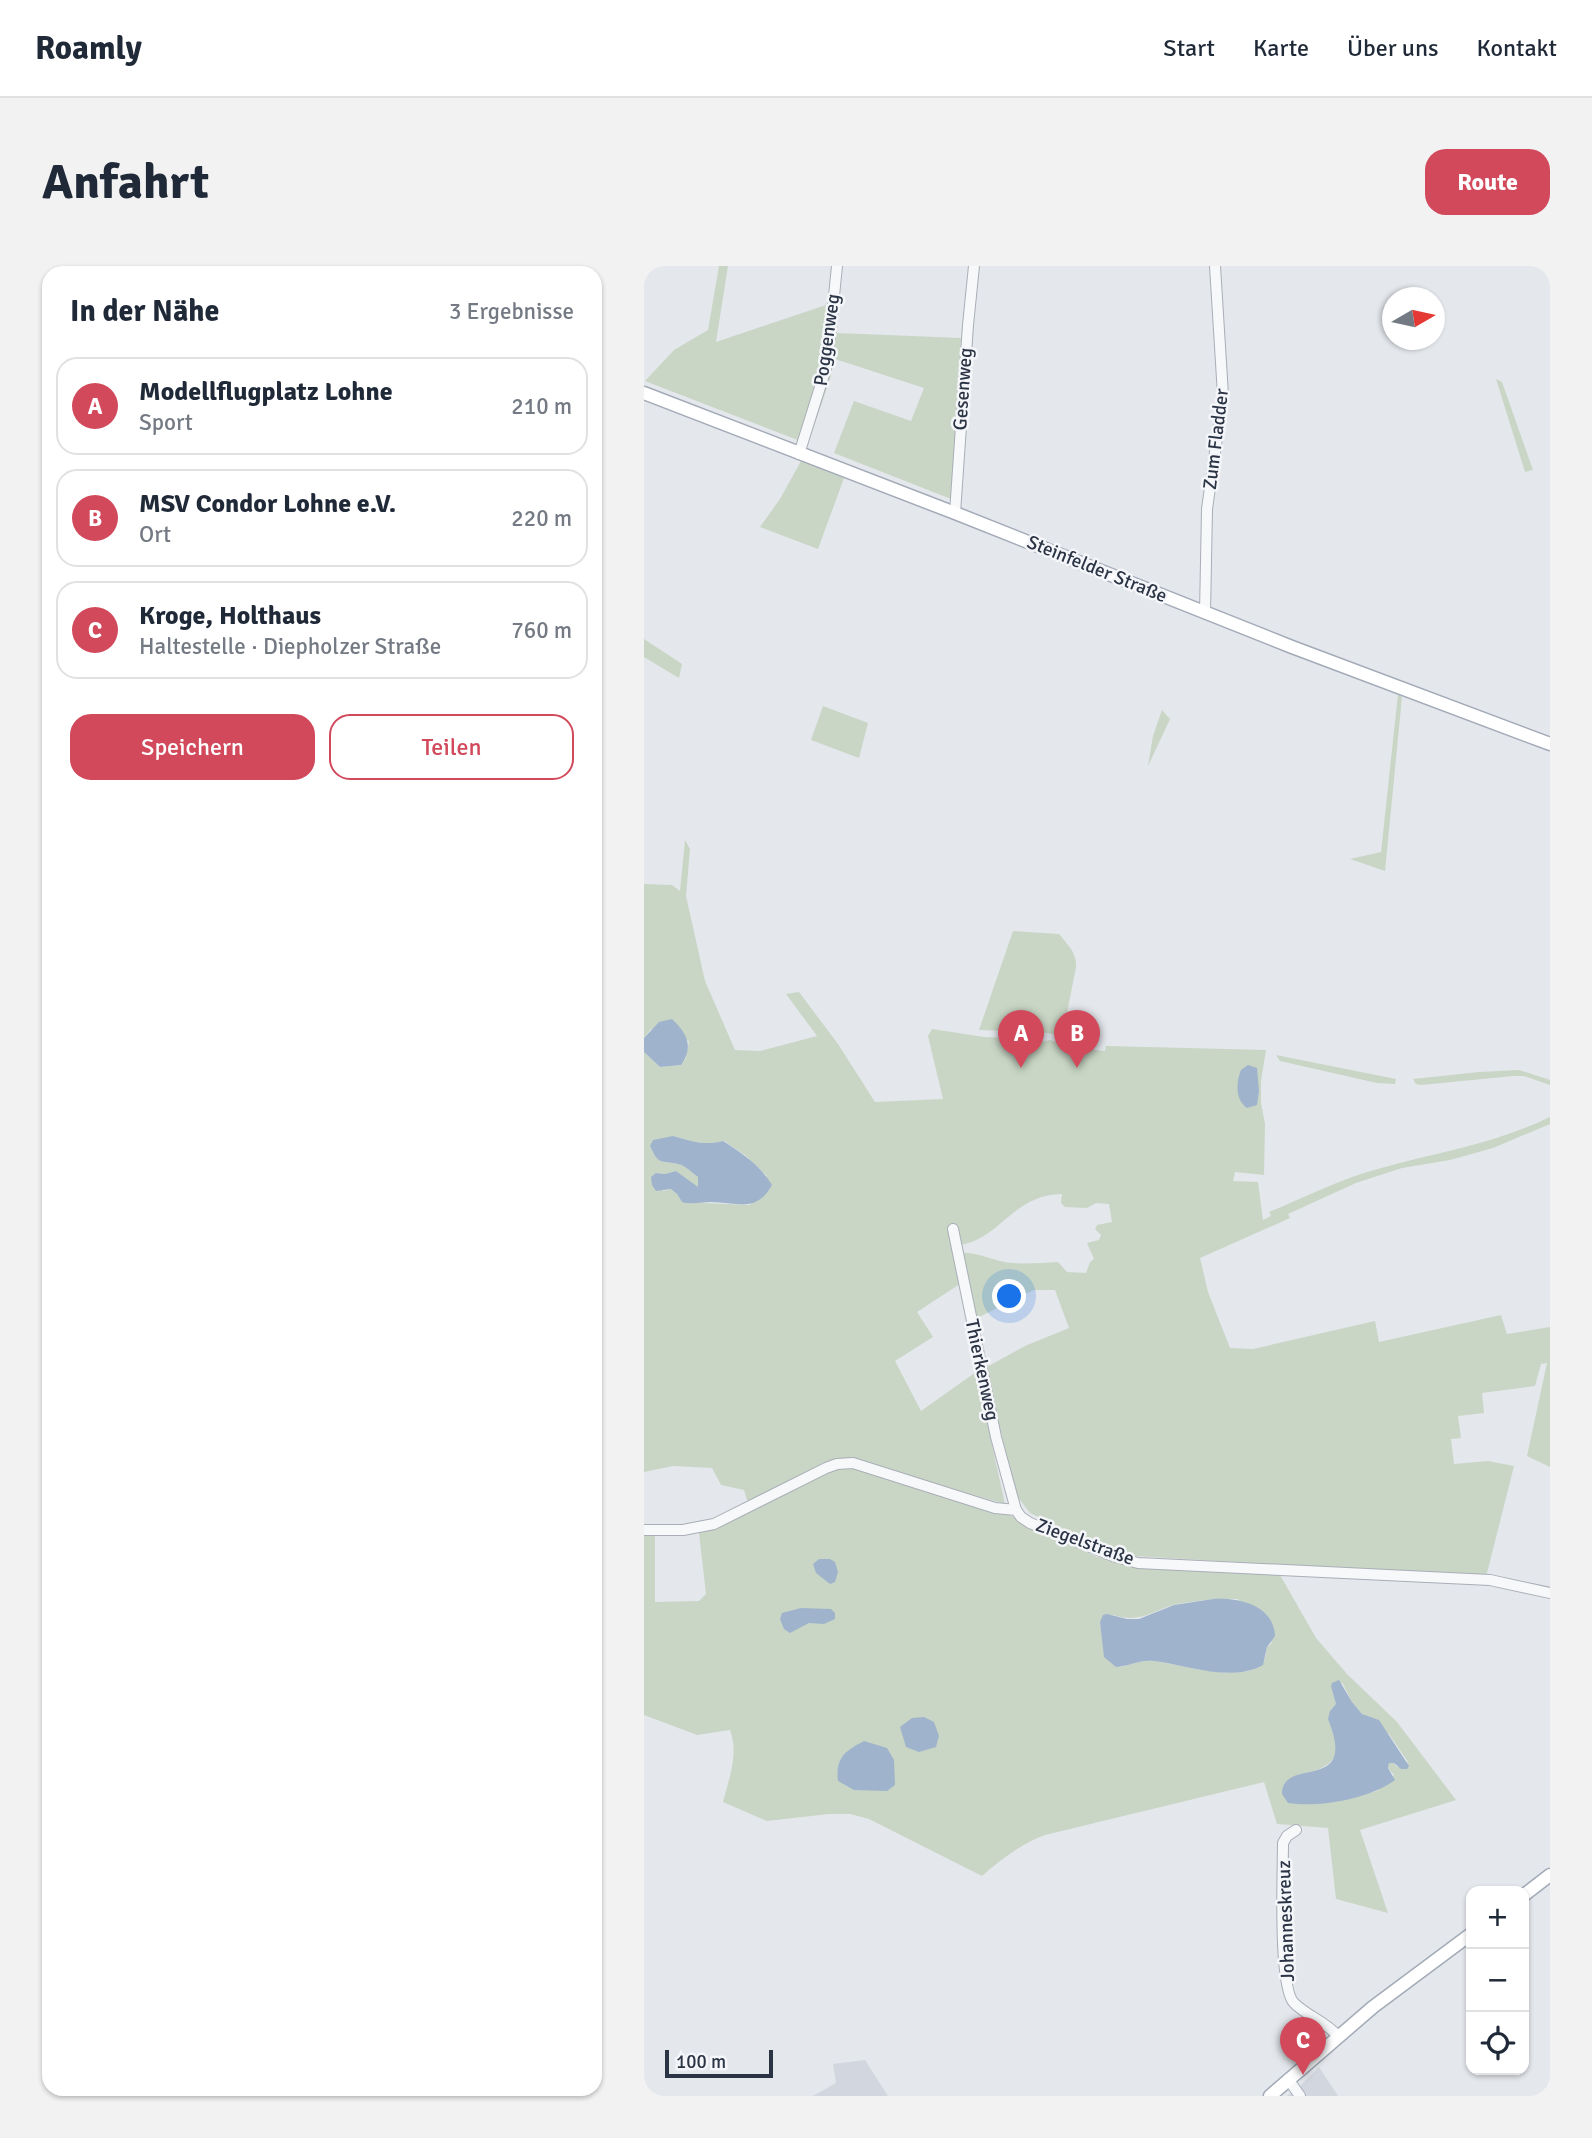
<!DOCTYPE html>
<html lang="de">
<head>
<meta charset="utf-8">
<style>
	:root { --surface:#fff; --page:#f2f2f3; --text:#1f2937; --muted:#747a83; --line:#e0e1e3; --accent:#d1495b }
	body { margin:0; font-family:Signika,sans-serif; background:var(--page); color:var(--text) }
	.controls { position:absolute; right:21px; bottom:21px; display:grid; overflow:hidden; border-radius:14px; box-shadow:0 2px 5px #0004 }
	.controls button { width:63px; height:63px; display:grid; place-items:center; padding:0; border:0; border-bottom:2px solid var(--line); background:var(--surface); color:var(--text); font:35px sans-serif }
	.compass { position:absolute; left:738px; top:21px; width:63px; height:63px; border-radius:50%; background:var(--surface); box-shadow:0 2px 5px #0004; rotate:81deg }
	.scale { position:absolute; left:21px; bottom:18px; width:108px; box-sizing:border-box; padding-left:7px; border:4px solid #2b3445; border-top:0; font-size:19px; line-height:24px; white-space:nowrap; color:#2b3445; -webkit-text-stroke:5px #f4f6f9; paint-order:stroke }
	.you { position:absolute; left:366px; top:1031px; width:24px; height:24px; margin:-18px; border:5px solid #fff; border-radius:50%; background:#1a73e8; box-shadow:0 0 0 10px #1a73e833 }
	.badge { display:grid; place-items:center; width:46px; height:46px; border-radius:50%; background:var(--accent); color:#fff; font-size:23px; font-weight:700 }
	.pin { position:absolute; translate:-50% -58px; filter:drop-shadow(0 2px 4px #0008) }
	.pin::after { content:''; position:absolute; top:37px; width:24px; height:21px; background:inherit; clip-path:polygon(0 0,100% 0,50% 100%) }
	.list { margin:0; padding:0; list-style:none }
	h2 { display:flex; justify-content:space-between; align-items:center; height:91px; margin:0; padding:0 28px; font-size:30px }
	h2 small { font-size:23px; font-weight:400; color:var(--muted) }
	.list li { display:grid; grid-template-columns:46px 1fr auto; gap:21px; align-items:center; box-sizing:border-box; height:98px; margin:0 14px 14px; padding:0 14px; border:2px solid var(--line); border-radius:21px }
	.list b { display:block; font-size:26px; white-space:nowrap }
	.list p { margin:0; font-size:23px; white-space:nowrap; color:var(--muted) }
	.list em { font-size:23px; font-style:normal; color:var(--muted) }
	.actions { display:flex; gap:14px; padding:21px 28px }
	.actions a { flex:1; padding:16px 0; border:2px solid var(--accent); border-radius:21px; text-align:center; font-size:24px; color:var(--accent) }
	.actions .main { background:var(--accent); color:#fff }
	.icon { flex:none; width:38px; height:38px; fill:none; stroke:currentColor; stroke-width:2; stroke-linecap:round; stroke-linejoin:round }
	.map { position:relative; flex:none; width:906px; height:1830px; overflow:hidden; border-radius:21px }
	header { display:flex; align-items:center; gap:42px; box-sizing:border-box; height:98px; padding:0 35px; background:var(--surface); border-bottom:2px solid var(--line) }
	header strong { font-size:33px }
	nav { display:flex; gap:38px; margin-inline-start:auto; font-size:24px }
	.intro { display:flex; align-items:center; justify-content:space-between; box-sizing:border-box; height:168px; padding:0 42px }
	h1 { margin:0; font-size:49px }
	.button { padding:18px 32px; border-radius:21px; background:var(--accent); color:#fff; font-size:24px; font-weight:700 }
	main { display:flex; gap:42px; padding:0 42px }
	aside { flex:1; background:var(--surface); border-radius:21px; box-shadow:0 2px 5px #0004 }
	.map>svg:first-child { display:block }
</style>
</head>
<body>
<header>
<strong>Roamly</strong>
<nav><a>Start</a><a>Karte</a><a>Über uns</a><a>Kontakt</a></nav>
</header>
<div class="intro"><h1>Anfahrt</h1><a class="button">Route</a></div>
<main>
<aside>
<h2>In der Nähe<small>3 Ergebnisse</small></h2>
<ul class="list">
<li><span class="badge">A</span><div><b>Modellflugplatz Lohne</b><p>Sport</p></div><em>210 m</em></li>
<li><span class="badge">B</span><div><b>MSV Condor Lohne e.V.</b><p>Ort</p></div><em>220 m</em></li>
<li><span class="badge">C</span><div><b>Kroge, Holthaus</b><p>Haltestelle · Diepholzer Straße</p></div><em>760 m</em></li>
</ul>
<div class="actions"><a class="main">Speichern</a><a>Teilen</a></div>
</aside>
<div class="map">
<svg width="906" height="1830" viewBox="0 0 906 1830">
	<rect width="100%" height="100%" fill="#e4e7ec"/>
	<!-- built -->
	<g fill="#d2d6de">
		<path d="M221,1794L244,1830H169L192,1817L189,1798Z"/>
		<path d="M675,1801L694,1830H643L655,1821Z"/>
	</g>
	<!-- green -->
	<g fill="#c9d6c5" fill-rule="evenodd">
		<path d="M75,0H84L72,76L188,37L196,14L193,67L317,72L307,233L190,187L210,135L267,155L280,122L188,92L187,110L164,178L1,115L30,84L64,64Z"/>
		<path d="M852,113L858,116L889,204L881,206Z"/>
		<path d="M157,195L200,212L174,283L116,261L136,233Z"/>
		<path d="M0,373L38,398L35,412L0,391Z"/>
		<path d="M754,428L758,431L741,605L706,593L737,586Z"/>
		<path d="M179,440L224,457L215,492L167,474Z"/>
		<path d="M518,444L526,453L504,500L509,470Z"/>
		<path d="M41,574L46,583L42,630L61,715L91,784L116,785L173,770L142,728L155,726L194,778L231,836L299,833L284,770L288,763L340,771L382,773L390,778L406,774L430,782L461,785L462,780L622,784L617,815V837L621,858L620,909L591,906L589,915L614,916L619,954L627,950L625,946C657,933 688,917 720,907C785,887 843,881 906,851V858L849,882L806,894L758,902L712,917L644,948L646,952L556,992L564,1026L586,1082L609,1083L731,1055L735,1076L857,1049L863,1068L906,1061V1201L883,1190L903,1097L897,1098L891,1120L838,1127L840,1147L814,1150L817,1172L807,1173L810,1198L844,1195L870,1200L842,1311L491,1290L467,1285L386,1247L373,1230L341,1102L381,1080L425,1062L411,1024H390L331,1053L322,1014L273,1046L289,1071L251,1095L277,1145L332,1106L361,1238L210,1195L104,1237L100,1224L77,1219L68,1202L29,1200L0,1206V786L16,801L37,799L42,792L45,775L7,763L0,772V618L28,619L36,625ZM29,870C46,875 61,880 80,875L101,889L123,910L106,939L38,936L33,928L27,923L19,925L12,907L21,908L32,905L54,922V911C48,907 41,899 34,898C16,894 15,900 6,880ZM418,928L417,937L421,941L443,942L452,937L465,938L468,956L453,959L451,963L457,969L455,974L443,977L450,993L446,996L442,1007L423,1006L414,996C399,997 383,998 368,997C351,996 332,985 317,987L316,979C358,972 368,929 418,928Z"/>
		<path d="M369,665L415,668C424,679 433,687 432,701L422,752L415,769L395,766L335,764Z"/>
		<path d="M632,789L752,813L751,818L733,817L636,795Z"/>
		<path d="M875,804L906,814V819L880,810H869L777,819L772,818L769,813L835,806Z"/>
		<path d="M193,1201H209L363,1248L453,1291L489,1299L636,1309L672,1372L703,1408L753,1456L812,1534L716,1564L744,1647L692,1633L684,1562L633,1558L620,1516L401,1569C377,1578 357,1593 338,1610L225,1553L206,1548H185L123,1555L79,1536C85,1512 95,1488 86,1464L53,1469L0,1449V1269H11V1336L55,1335L62,1328L55,1267L73,1262ZM569,1333H594L628,1377L623,1381C622,1386 622,1392 619,1396C601,1420 535,1397 509,1395C499,1394 487,1398 477,1401L457,1363L456,1356L469,1349C496,1357 504,1347 529,1339C542,1336 556,1335 569,1333ZM698,1416L708,1436L718,1448L745,1468L764,1496L753,1501L750,1497H745L744,1502L750,1509L733,1525L715,1530L673,1538L644,1537L659,1508C704,1497 692,1482 686,1445L693,1438Z"/>
	</g>
	<!-- water -->
	<g fill="#9fb4cc">
		<path d="M28,753C43,767 50,781 37,799L16,801L0,786V772L15,756Z"/>
		<path d="M604,799L613,802L615,825L613,839L603,842C591,834 592,816 597,804Z"/>
		<path d="M29,870C46,875 61,880 79,875C98,887 117,900 128,919C112,948 93,936 67,936C57,936 48,939 38,936L33,928L27,923L12,925L8,919L7,911L12,907L21,908L32,905L54,921V911C48,907 41,899 34,898C16,894 15,900 6,880L9,874Z"/>
		<path d="M175,1293H186L191,1296L194,1306L191,1316L186,1318L172,1307L169,1298Z"/>
		<path d="M569,1333C594,1331 630,1339 631,1370L623,1381L619,1399C587,1417 544,1399 510,1395C498,1393 485,1400 472,1401L460,1391L456,1356L459,1349L463,1348L483,1353H495L530,1339Z"/>
		<path d="M157,1342L187,1343L191,1347V1353L180,1358L165,1357L146,1367L140,1363L136,1353L138,1347Z"/>
		<path d="M695,1414L708,1436L718,1448L735,1454L765,1500L763,1503H757L750,1497H745L744,1502L751,1514C726,1533 674,1542 644,1537L638,1528C638,1489 715,1529 684,1453L686,1445L692,1438L687,1420L688,1417Z"/>
		<path d="M280,1451L290,1456L295,1470L292,1481L275,1486L262,1481L256,1461L268,1452Z"/>
		<path d="M220,1475L243,1482L250,1494L251,1519L243,1525L210,1524L194,1515C191,1492 201,1485 220,1475Z"/>
	</g>
	<g fill="none" stroke-linecap="round" stroke-linejoin="round">
		<defs>
			<g id="minor">
				<path d="M155,188L183,99L193,0"/>
				<path d="M311,247L324,59L330,0"/>
				<path d="M561,347L563,243L579,129L571,0"/>
				<path d="M309,963L352,1171L372,1244"/>
				<path d="M0,1264H39L70,1258L182,1202L193,1198L209,1197L351,1242L372,1244L377,1251L386,1257L469,1290L494,1297L846,1314L906,1327"/>
				<path d="M652,1564L643,1570L639,1577C639,1605 634,1721 650,1737C663,1750 682,1756 694,1770"/>
				<path d="M644,1813L656,1830"/>
			</g>
			<g id="major">
				<path d="M0,127L311,247L648,381L906,478"/>
				<path d="M880,1629L906,1609"/>
				<path d="M626,1830L729,1741L827,1668"/>
			</g>
		</defs>
		<!-- minor casing -->
		<use href="#minor" stroke="#a9aeb7" stroke-width="12"/>
		<!-- major casing -->
		<use href="#major" stroke="#a3abb8" stroke-width="15"/>
		<!-- minor -->
		<use href="#minor" stroke="#f7f8fa" stroke-width="10"/>
		<!-- major -->
		<use href="#major" stroke="#fff" stroke-width="12"/>
	</g>
	<g text-anchor="middle" dominant-baseline="central" stroke-width="5" stroke-linejoin="round" paint-order="stroke">
		<!-- street labels -->
		<g font-size="19" fill="#2b3445" stroke="#f4f6f9">
			<text transform="translate(183 74) rotate(-82)">Poggenweg</text>
			<text transform="translate(319 123) rotate(-86)">Gesenweg</text>
			<text transform="translate(572 173) rotate(-83)">Zum Fladder</text>
			<text transform="translate(453 303) rotate(22)">Steinfelder Straße</text>
			<text transform="translate(338 1104) rotate(78)">Thierkenweg</text>
			<text transform="translate(441 1276) rotate(20)">Ziegelstraße</text>
			<text transform="translate(642 1655) rotate(-92)">Johanneskreuz</text>
		</g>
	</g>
</svg>
<div class="controls">
<button>+</button>
<button>−</button>
<button><svg class="icon" aria-label="locate" viewBox="0 0 24 24"><circle cx="12" cy="12" r="6"/><path d="M12 2v4M12 18v4M2 12h4M18 12h4"/></svg></button>
</div>
<svg class="compass" viewBox="-18 -18 36 36"><path d="M0-13l5 13h-10z" fill="#e53935"/><path d="M0 13l5-13h-10z" fill="#747a83"/></svg>
<div class="scale">100 m</div>
<div class="you"></div>
<div class="pin badge" style="left:377px;top:802px">A</div>
<div class="pin badge" style="left:433px;top:802px">B</div>
<div class="pin badge" style="left:659px;top:1809px">C</div>
</div>
</main>
</body>
</html>
